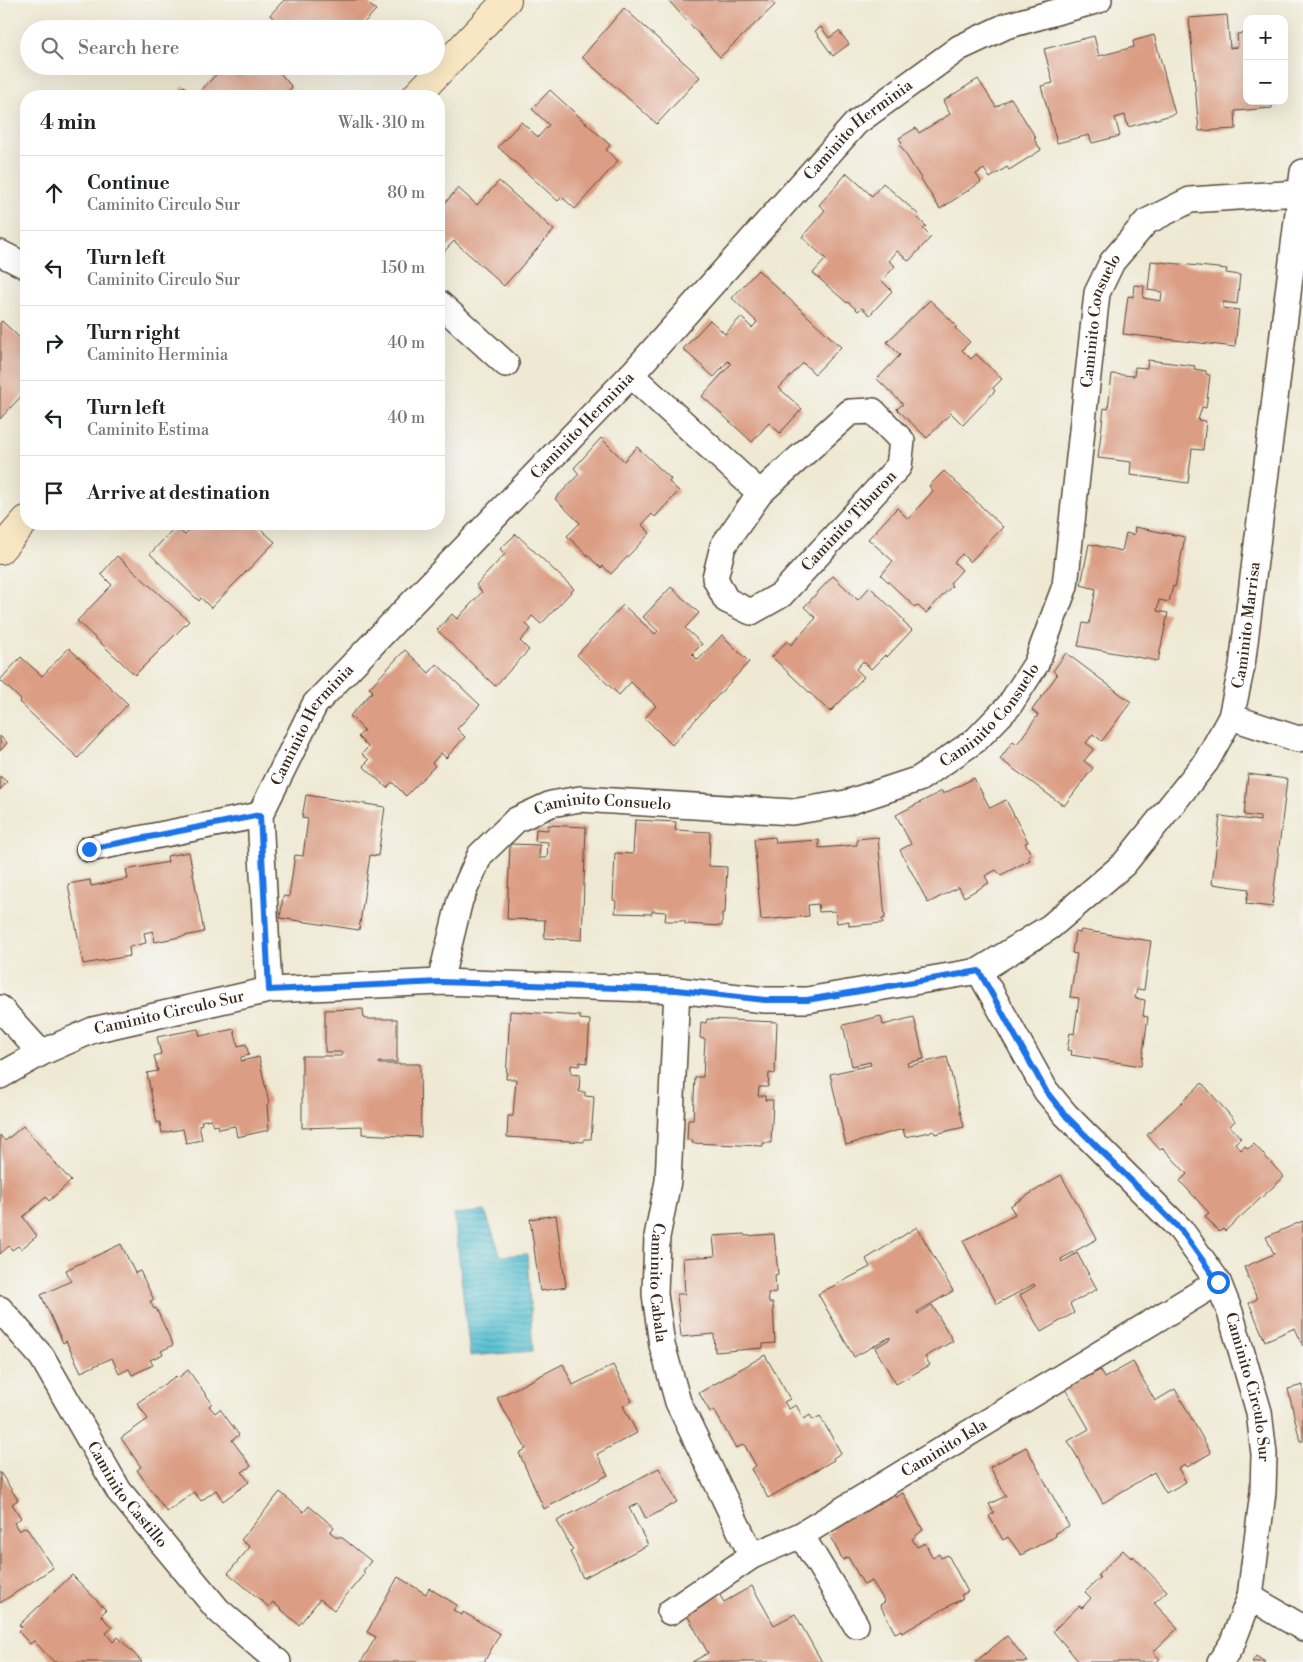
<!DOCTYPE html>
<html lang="en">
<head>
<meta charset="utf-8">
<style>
	:root { --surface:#fff; --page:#f6f6f6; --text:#202124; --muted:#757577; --line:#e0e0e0 }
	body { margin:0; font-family:"Libre Bodoni",serif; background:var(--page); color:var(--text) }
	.controls { position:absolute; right:15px; top:15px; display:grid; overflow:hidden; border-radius:10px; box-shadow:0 5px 20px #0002 }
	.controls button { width:45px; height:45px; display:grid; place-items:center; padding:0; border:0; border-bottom:1px solid var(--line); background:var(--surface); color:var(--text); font:25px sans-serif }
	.stop { position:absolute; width:15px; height:15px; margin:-11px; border:4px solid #1a73e8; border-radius:50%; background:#fff }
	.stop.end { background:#1a73e8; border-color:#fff; box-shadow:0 1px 5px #0008 }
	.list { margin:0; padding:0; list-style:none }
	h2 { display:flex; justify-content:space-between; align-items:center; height:65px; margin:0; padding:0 20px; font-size:21px }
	h2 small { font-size:16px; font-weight:400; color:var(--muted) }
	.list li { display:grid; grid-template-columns:32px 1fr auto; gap:15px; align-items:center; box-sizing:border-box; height:75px; padding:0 20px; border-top:1px solid var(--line) }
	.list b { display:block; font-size:19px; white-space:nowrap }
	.list p { margin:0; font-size:16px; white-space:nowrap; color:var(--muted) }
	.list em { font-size:16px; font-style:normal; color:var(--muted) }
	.icon { flex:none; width:28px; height:28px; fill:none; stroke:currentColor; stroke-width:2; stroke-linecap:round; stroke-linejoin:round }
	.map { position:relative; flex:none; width:1303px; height:1662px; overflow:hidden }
	.search { position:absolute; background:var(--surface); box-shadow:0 5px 20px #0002; left:20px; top:20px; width:425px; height:55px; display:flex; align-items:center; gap:12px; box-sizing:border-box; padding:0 18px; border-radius:28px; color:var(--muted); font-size:19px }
	.panel { position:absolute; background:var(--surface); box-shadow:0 5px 20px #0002; left:20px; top:90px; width:425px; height:440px; border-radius:20px }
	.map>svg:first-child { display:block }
</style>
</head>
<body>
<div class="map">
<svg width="1303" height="1662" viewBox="0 0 1303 1662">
	<defs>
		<pattern id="water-rules" width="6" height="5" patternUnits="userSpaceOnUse" patternTransform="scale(1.25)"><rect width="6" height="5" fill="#56c0d2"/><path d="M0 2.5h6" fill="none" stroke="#489caa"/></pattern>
	</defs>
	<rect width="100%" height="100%" fill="#f6f6f2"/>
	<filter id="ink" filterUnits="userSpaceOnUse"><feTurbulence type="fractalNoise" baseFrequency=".02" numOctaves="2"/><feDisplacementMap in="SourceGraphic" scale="10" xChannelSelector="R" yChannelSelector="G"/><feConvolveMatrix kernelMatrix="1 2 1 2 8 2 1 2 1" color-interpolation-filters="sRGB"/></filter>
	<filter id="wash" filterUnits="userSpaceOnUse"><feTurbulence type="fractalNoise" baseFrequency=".0096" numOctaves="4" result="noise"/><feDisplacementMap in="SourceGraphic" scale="20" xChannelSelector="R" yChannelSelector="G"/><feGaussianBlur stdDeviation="1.12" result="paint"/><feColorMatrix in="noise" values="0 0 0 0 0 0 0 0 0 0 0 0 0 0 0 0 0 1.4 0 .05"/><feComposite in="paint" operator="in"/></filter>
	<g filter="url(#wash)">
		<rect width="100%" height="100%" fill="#efe9d3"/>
		<!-- water -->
		<path fill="url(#water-rules)" stroke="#487578" d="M485,1211L501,1256L527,1254L533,1351L470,1356L454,1214Z"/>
		<g id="blocks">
			<!-- building -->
			<g fill="#db9e84">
				<path d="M284,0H375L370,5L376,10L358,29H283L270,15Z"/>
				<path d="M668,0H770L775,5L720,57Z"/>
				<path d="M624,8L700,77L657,124L582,57Z"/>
				<path d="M1227,15L1230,48L1238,47L1237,34L1247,33V101H1272V108L1235,111L1236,129L1199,131L1189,18Z"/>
				<path d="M821,27L829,38L839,31L849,44L833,56L815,31Z"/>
				<path d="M1154,35L1175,114L1128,127L1125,115L1115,118L1120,136L1092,143L1089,135L1057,143L1041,86L1053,83L1044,49L1094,36L1099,56L1134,47L1133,41Z"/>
				<path d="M224,66H231L241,75L249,66H274L292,87L284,96H196Z"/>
				<path d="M978,79L996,107L1011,98L1036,138L1034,139L1041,150L1009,170L1007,167L990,178L984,169L976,174L981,182L940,209L900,145L902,143L899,138L916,128L919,133L950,114L943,101Z"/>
				<path d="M184,86L196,96H174Z"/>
				<path d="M550,90L610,145L606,150L618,161L575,209L562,197L558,201L498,147L521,122L538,137L549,125L532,109Z"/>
				<path d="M847,173L872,196L883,183L919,215L917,217L926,226L923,229L931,237L909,261L897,251L889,261L895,266L882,281L892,291L870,315L862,308L858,311L848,302L847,303L813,273L826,259L802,237L825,210L819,205Z"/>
				<path d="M499,181L554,230L504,286L454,241L439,257V210L458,188L477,205Z"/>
				<path d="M1151,261L1227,269L1226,273L1240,275L1237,304L1223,302V308L1239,310L1235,347L1123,334L1128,296L1133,297L1134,285L1144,286L1143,298L1161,301L1162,292L1148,290Z"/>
				<path d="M758,270L841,347L815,374L803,363L779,388L802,409L780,433L769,423L752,442L702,396L731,364L728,361L714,377L683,349L710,320L725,334L741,317L752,328L757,322L732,298Z"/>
				<path d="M930,300L957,326L955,328L970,342L962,350L971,359L976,354L1002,379L993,388L995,391L963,425L951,413L927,438L897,409L903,404L877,379L900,355L887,342Z"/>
				<path d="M2,321L26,344V391L0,419V323Z"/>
				<path d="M1148,360L1195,366L1194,369L1206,371V374L1210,375L1206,408L1202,407L1198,420L1206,421L1203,450L1192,449L1188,483L1130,475L1131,462L1098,458L1104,408L1108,409L1112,374L1134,376L1135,367L1147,368Z"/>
				<path d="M601,438L624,461L637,447L671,479L669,482L679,491L655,517L652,514L642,525L650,533L611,574L603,566L601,568L567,536L580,523L555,499L579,474L574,468Z"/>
				<path d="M944,471L1003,527L970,562L962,554L954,562L962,570L950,583L952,586L926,613L917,605L915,607L881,575L893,561L868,539L897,508L908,519L933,491L929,486Z"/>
				<path d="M189,524H255L275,542L211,608L201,598L199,601L150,554L175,527L185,535L193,527Z"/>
				<path d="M1135,527L1185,537L1175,587L1173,586L1169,602L1159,600L1157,611L1168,613L1158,661L1078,646L1083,623L1089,624L1096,589L1081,585L1089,544L1122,551L1126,533L1134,535Z"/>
				<path d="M516,534L574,589L541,624L532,616L526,624L531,629L520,641L529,650L495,686L437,630L452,614L457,619L482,592L476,585L505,554L500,549Z"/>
				<path d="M117,556L189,621L135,675L77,621L112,585L101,574Z"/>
				<path d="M833,576L858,600L870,587L904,620L903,622L912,630L887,657L885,655L871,669L863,661L856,669L864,677L830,712L772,657L787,641L791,645L816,618L804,607Z"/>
				<path d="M671,587L699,613L685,628L702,644L692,654L698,660L722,635L749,662L672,745L645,718L656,706L631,682L619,695L577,655L623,605L655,634L658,631L643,617Z"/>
				<path d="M69,648L128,704L78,758L19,702L21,700L0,680L21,657L42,676Z"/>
				<path d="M405,650L429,673L437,664L480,705L457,729L465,737L446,758L441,753L432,763L435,766L406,796L392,782L387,788L363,766L369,760L362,754L368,747L358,737L364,730L350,716L373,691L369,688Z"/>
				<path d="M1066,653L1131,702L1102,741L1093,734L1086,743L1094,749L1084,761L1093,768L1064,806L1000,759L1013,741L1017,744L1038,715L1032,710L1057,675L1053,671Z"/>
				<path d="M0,736L7,743L0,751Z"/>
				<path d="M1248,774L1287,779L1272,907L1246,904L1249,889L1212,884L1220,816L1260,821V817L1244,815Z"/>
				<path d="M0,776L7,782L0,790Z"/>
				<path d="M974,778L990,808L1006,800L1028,842L1025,843L1031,854L1028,856L1030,860L1001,875L996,870L985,876L989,883L964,897L959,887L928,903L900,850L911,844L896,815L942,791L943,794Z"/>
				<path d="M306,795L385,807L378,856L370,855L359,930L280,918L283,896L289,897L295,855L303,856L308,819L302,818Z"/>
				<path d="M635,820L676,822L675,830L710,832L709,866L727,867L725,913H722V926L685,924V921H665L666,912L652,911V914L615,913L616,901L613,900L615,853L633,854Z"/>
				<path d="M548,825L586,827L582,940L544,938L545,920L507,919L510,844L540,845L539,858H547L548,842L535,841L536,829L548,830Z"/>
				<path d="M775,837L776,843L819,840V848L857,845V839L878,837L885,918L882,919L883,923L849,926V921L837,923L835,911L819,912L818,904L808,905L809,916L761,920L754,839Z"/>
				<path d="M189,852L204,932L155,942L153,931L144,933L146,943L129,947L130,956L83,964L68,884L90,880L91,886L128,879L126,870L168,862L167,856Z"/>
				<path d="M1081,930L1151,941L1144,990L1137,989L1135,998L1145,1000L1143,1016L1148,1017L1141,1066L1071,1055L1072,1051L1067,1050L1070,1033L1074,1034L1079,998L1070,997L1077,954L1072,953L1075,932L1080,933Z"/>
				<path d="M363,1009L364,1019H397V1062H379V1064H420L421,1137L362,1134V1126L302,1128V1056H342V1052H325V1010Z"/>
				<path d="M510,1011L580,1016V1019L590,1020L587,1063L580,1062L579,1066L571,1065V1074L580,1075L579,1092H585V1096L594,1097L591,1139H584V1142L507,1137L508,1116H513L516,1079H506Z"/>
				<path d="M881,1016L883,1025L914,1017L924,1059L907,1063L908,1066L947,1057L964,1127L935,1134L934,1131L905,1137L903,1129L846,1145L830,1074L871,1065L870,1062L852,1066L843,1025Z"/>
				<path d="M707,1019L777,1022L775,1074L769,1073L768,1087H759L758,1096H765V1100H773L771,1143H763V1146L692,1143L693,1140H687L688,1120H693L695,1077H703L705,1039L700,1038L701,1022L706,1023Z"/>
				<path d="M198,1029L200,1036L234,1029L238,1046L246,1044L249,1055L241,1057V1061L259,1057L269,1104L267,1105L269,1130L237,1137L235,1126L219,1129L218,1125L213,1126L211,1119L201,1121L202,1124L199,1125L202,1140L186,1143L183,1129L162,1133L160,1122L157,1123L147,1073L158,1071L154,1056L161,1054L157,1037Z"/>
				<path d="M1202,1083L1235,1121L1230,1126L1241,1138L1235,1143L1241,1150L1245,1146L1248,1149L1254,1144L1284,1177L1225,1231L1223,1229L1219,1232L1205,1216L1209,1213L1180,1181L1187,1174L1163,1148L1160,1150L1147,1135Z"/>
				<path d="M23,1126L71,1181L49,1201L46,1197L23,1217L37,1236L21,1249L18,1246L12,1250L9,1246L0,1254V1135L5,1141Z"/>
				<path d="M1061,1175L1097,1239L1061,1259L1062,1262L1077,1253L1097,1289L1070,1304L1074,1313L1041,1332L1020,1295L1035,1286L1034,1284L997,1304L963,1241L1015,1214L1010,1206Z"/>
				<path d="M556,1215L566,1287L540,1291L530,1219Z"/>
				<path d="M1303,1221V1346L1295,1328L1265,1341L1249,1303L1257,1299L1244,1267L1274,1254L1266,1237Z"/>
				<path d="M917,1227L953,1291L917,1312L918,1314L932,1305L953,1341L925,1357L930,1365L896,1384L875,1348L890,1339V1337L854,1357L818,1294L870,1267L866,1259Z"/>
				<path d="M744,1234L745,1236L774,1234L778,1274L775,1275L776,1292L768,1293L769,1303H773L775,1343L763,1344V1348L715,1352L714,1334L681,1337L677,1294H685L683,1258L715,1256L713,1236Z"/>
				<path d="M121,1244L135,1273L140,1271L154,1300L150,1301L154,1309L156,1308L173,1345L161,1351L163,1354L150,1360L153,1365L132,1375L129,1369L119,1374L112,1358L81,1372L66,1341L63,1343L41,1295L71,1281L66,1270Z"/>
				<path d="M765,1355L790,1399L784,1402L789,1409L796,1405L804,1419L810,1415L813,1420L820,1416L841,1453L833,1458L834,1460L768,1498L751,1469L756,1466L744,1444L736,1448L714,1410L710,1412L699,1393Z"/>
				<path d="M1133,1362L1155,1401L1175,1389L1211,1453L1187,1467L1185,1464L1178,1468L1186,1482L1166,1493L1154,1472L1103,1503L1068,1441L1089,1429L1066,1389L1100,1370L1104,1378Z"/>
				<path d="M563,1364L573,1385L613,1365L632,1401L623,1406L637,1433L597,1454L608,1475L544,1509L519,1453L526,1449L497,1398Z"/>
				<path d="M188,1370L212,1403L209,1406L215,1413L220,1409L239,1435L232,1440L251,1466L242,1472L249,1482L223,1501L216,1490L201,1501L194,1492L167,1512L137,1470L141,1467L121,1438L148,1419L137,1403L176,1376L178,1378Z"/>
				<path d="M1303,1385V1441H1300L1288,1389Z"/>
				<path d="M1026,1447L1069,1526L1055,1533L1056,1536L1021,1555L1008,1537L1003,1540L989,1516L994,1513L989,1504L1006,1496L990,1467Z"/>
				<path d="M659,1468L677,1502L646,1519L638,1503L629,1508L648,1545L583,1578L570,1552L573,1550L557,1521Z"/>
				<path d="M0,1472L18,1500L12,1504L21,1518L14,1523L19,1531L26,1527L53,1568L0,1603Z"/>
				<path d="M280,1492L304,1512L309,1506L334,1527L330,1532L338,1538L340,1536L371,1561L363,1571L365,1573L334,1610L320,1599L299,1625L273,1602L269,1607L228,1573L250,1547L241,1540Z"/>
				<path d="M893,1493L896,1497L903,1493L923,1530L912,1539L917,1547L925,1543L933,1558L939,1554L941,1558L948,1555L968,1592L961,1595L963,1598L902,1633L901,1630L895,1633L880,1605L885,1602L872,1581L864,1585L848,1557L843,1560L828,1533L834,1530L832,1527Z"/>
				<path d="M1123,1550L1131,1558L1133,1556L1167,1591L1154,1603L1178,1628L1153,1652L1160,1659L1156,1662H1079L1053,1631L1079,1606L1082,1608L1091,1598L1085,1592L1100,1578L1098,1575Z"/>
				<path d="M72,1575L106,1610L101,1615L112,1628L106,1633L113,1642L118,1637L142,1662H54L34,1641L30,1644L18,1631L22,1627L19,1625Z"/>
				<path d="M398,1577L426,1594L429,1588L457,1605L453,1610L462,1615L463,1612L500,1634L484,1662H361L376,1637L367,1632Z"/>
				<path d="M752,1586L774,1625L795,1614L822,1662H692L708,1653L686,1613L719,1594L724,1602Z"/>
				<path d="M1007,1636L1028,1662H975Z"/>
				<path d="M1256,1656L1265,1662H1252Z"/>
			</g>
		</g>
	</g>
	<g filter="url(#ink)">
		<use href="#blocks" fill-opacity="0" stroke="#564739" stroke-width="1"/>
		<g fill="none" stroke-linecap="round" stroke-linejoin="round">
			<defs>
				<g id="minor">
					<path d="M0,253L26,266"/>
					<path d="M439,303L506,364"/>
					<path d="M631,375L760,493"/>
					<path d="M873,411L902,441L899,466L781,595L751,612L726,600L715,578L723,546L760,493L850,412Z"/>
					<path d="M1231,717L1298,739L1303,738"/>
					<path d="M89,849L260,815"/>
					<path id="s1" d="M979,971L1046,1091L1066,1115L1181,1230L1218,1282L1230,1312L1259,1412L1264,1454L1263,1492L1250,1597L1232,1644L1220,1662"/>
					<path id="s2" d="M440,982L460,900L480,855L516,820L551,804L580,799L792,812L846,803L919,779L976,740L1009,706L1036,664L1065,586L1097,293L1112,262L1146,222L1190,200L1300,193"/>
					<path id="s3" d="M269,990L260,815L315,704L631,375L856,123L959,48L1006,26L1099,0"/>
					<path id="s4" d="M677,990L668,1181L657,1237L655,1294L662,1345L678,1402L752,1556"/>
					<path d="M0,1008L41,1053"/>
					<path id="s5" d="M0,1076L41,1053L93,1030L269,990L440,982L677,990L765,1000H807L979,971L1050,927L1124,864L1206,762L1231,717L1242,666L1303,172"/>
					<path id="s6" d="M0,1309L42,1357L119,1491L218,1610L278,1662"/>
					<path d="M801,1535L856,1625"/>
					<path d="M1250,1597L1303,1628"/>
					<path id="s7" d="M670,1612L752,1556L801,1535L1218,1282"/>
				</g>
				<g id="secondary">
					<path d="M416,96L507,0"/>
					<path d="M0,550L26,520"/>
				</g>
			</defs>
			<!-- minor casing -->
			<use href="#minor" stroke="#564739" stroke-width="28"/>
			<!-- secondary casing -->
			<use href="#secondary" stroke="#564739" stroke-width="30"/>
			<!-- minor -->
			<use href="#minor" stroke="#fff" stroke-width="25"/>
			<!-- secondary -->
			<use href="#secondary" stroke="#f9e7c3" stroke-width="28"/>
		</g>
	</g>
	<g fill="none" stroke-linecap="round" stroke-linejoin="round" filter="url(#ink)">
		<!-- route -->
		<path stroke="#1a73e8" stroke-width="6" d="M89,849L260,815L269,990L440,982L677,990L765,1000H807L979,971L1046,1091L1066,1116L1181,1230L1218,1282"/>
	</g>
	<g text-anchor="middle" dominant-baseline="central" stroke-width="4" stroke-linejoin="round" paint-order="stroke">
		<!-- street labels -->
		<g font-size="16" fill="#3b2a1e" stroke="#f6f6f2">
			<text stroke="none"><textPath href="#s3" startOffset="1090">Caminito Herminia</textPath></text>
			<text stroke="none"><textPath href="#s2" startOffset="1114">Caminito Consuelo</textPath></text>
			<text stroke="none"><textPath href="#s3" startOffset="685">Caminito Herminia</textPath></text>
			<text transform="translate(849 521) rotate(-47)">Caminito Tiburon</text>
			<text stroke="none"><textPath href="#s5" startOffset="1454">Caminito Marrisa</textPath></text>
			<text stroke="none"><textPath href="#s2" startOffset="692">Caminito Consuelo</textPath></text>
			<text stroke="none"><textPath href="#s3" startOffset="280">Caminito Herminia</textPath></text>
			<text stroke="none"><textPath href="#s2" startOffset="274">Caminito Consuelo</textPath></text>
			<text stroke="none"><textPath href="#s5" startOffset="182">Caminito Circulo Sur</textPath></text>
			<text stroke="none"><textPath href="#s4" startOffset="294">Caminito Cabala</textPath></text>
			<text stroke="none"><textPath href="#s1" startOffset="505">Caminito Circulo Sur</textPath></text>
			<text stroke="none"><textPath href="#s7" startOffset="320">Caminito Isla</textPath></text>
			<text stroke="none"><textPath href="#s6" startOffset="226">Caminito Castillo</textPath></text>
		</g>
	</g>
</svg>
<div class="controls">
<button>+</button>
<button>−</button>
</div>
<div class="stop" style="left:1218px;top:1282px"></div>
<div class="stop end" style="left:89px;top:849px"></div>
<div class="search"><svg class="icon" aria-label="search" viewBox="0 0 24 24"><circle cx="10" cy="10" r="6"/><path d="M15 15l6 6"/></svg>Search here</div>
<section class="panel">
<h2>4 min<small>Walk · 310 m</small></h2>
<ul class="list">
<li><svg class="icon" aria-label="ahead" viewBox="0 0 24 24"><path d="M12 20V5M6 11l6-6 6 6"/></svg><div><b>Continue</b><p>Caminito Circulo Sur</p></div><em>80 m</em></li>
<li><svg class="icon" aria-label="left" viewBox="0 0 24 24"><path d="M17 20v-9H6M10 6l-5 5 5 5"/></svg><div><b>Turn left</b><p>Caminito Circulo Sur</p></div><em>150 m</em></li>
<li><svg class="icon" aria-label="right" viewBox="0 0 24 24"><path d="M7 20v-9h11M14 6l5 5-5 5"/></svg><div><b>Turn right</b><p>Caminito Herminia</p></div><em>40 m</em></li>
<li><svg class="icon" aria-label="left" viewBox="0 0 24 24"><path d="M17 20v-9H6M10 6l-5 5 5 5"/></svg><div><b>Turn left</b><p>Caminito Estima</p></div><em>40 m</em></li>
<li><svg class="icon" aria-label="arrive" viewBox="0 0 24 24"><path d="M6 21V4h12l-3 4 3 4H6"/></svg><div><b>Arrive at destination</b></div></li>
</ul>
</section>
</div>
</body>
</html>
